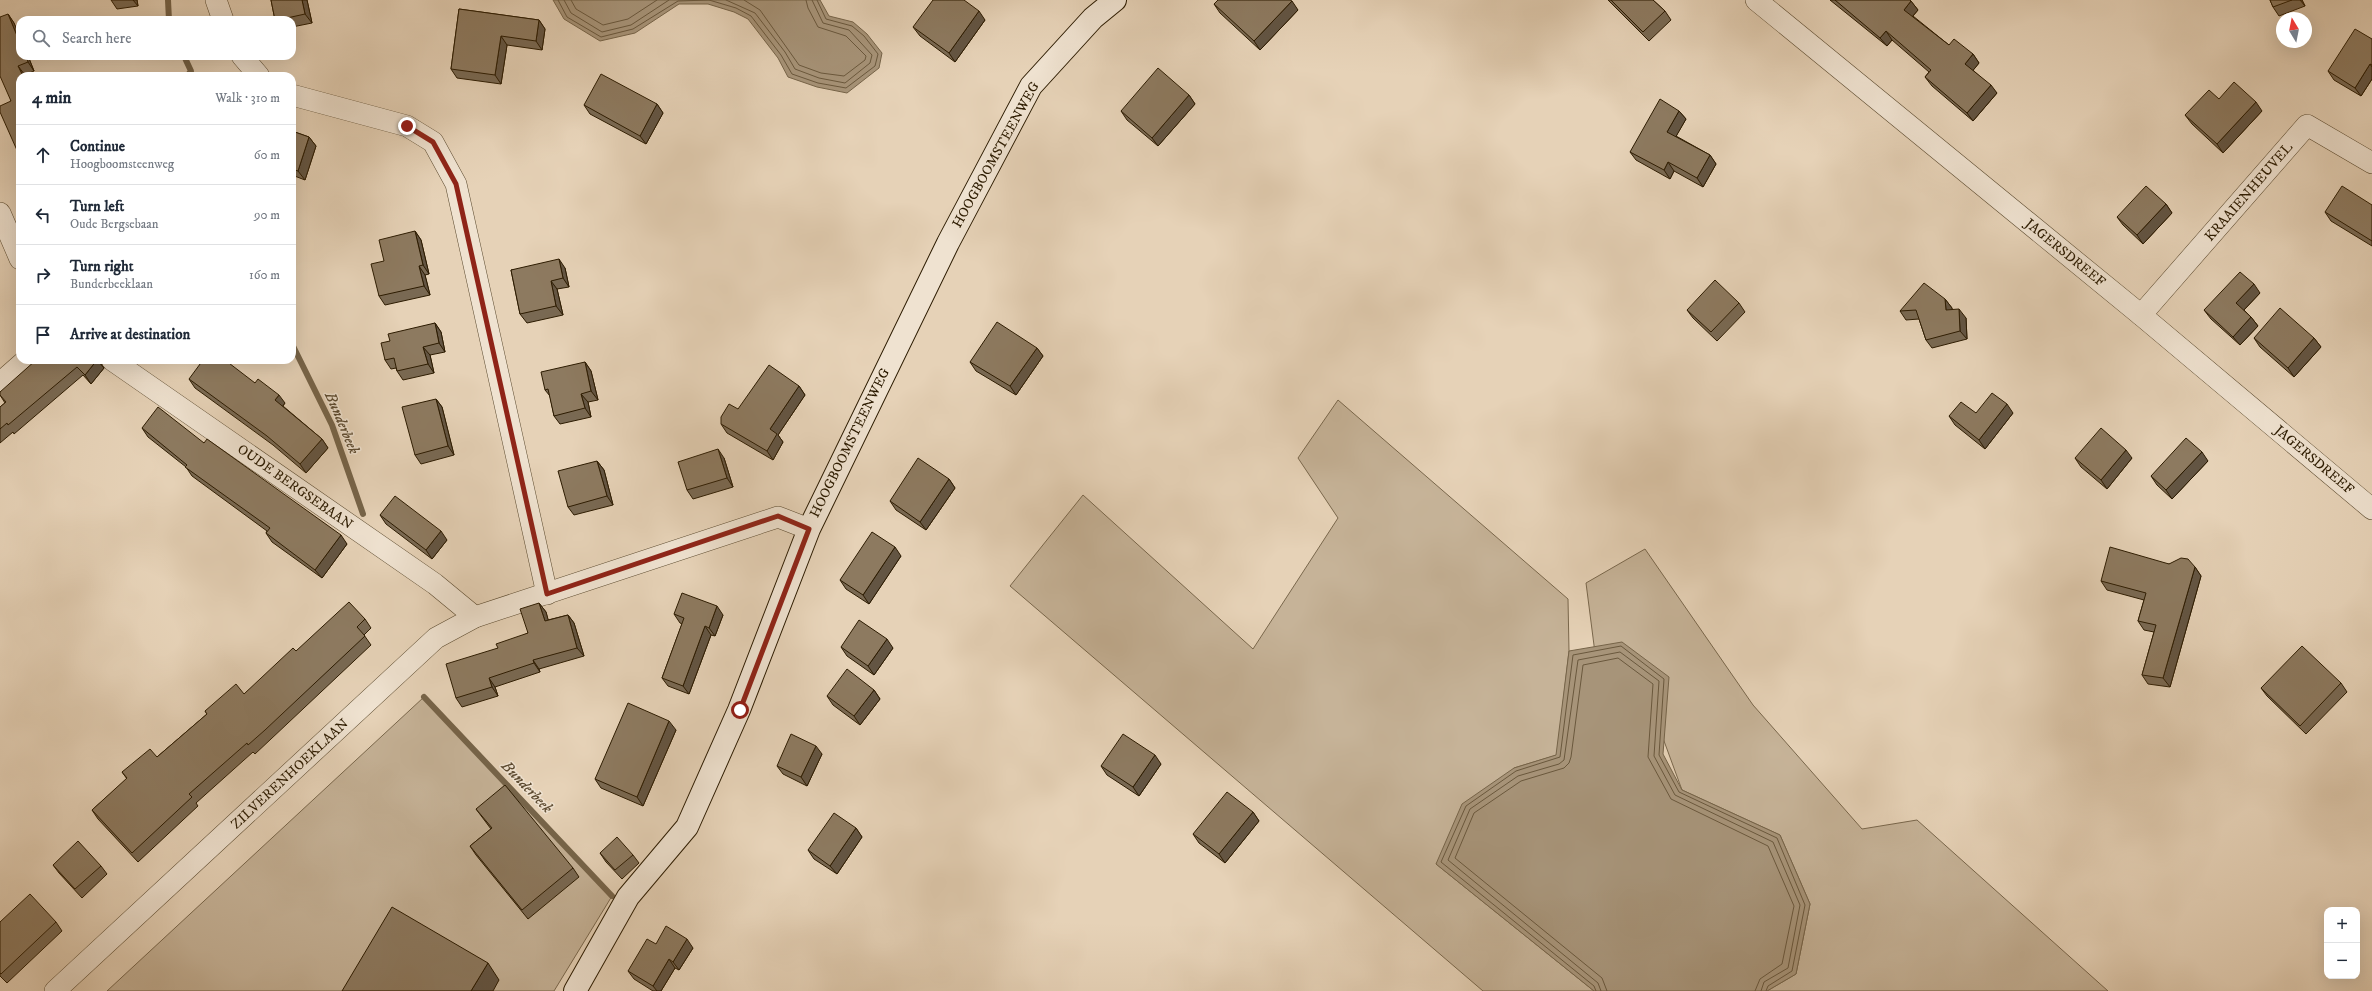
<!DOCTYPE html>
<html lang="en">
<head>
<meta charset="utf-8">
<style>
	:root { --surface:#fff; --page:#f6f6f7; --text:#1f2937; --muted:#747a83; --line:#e0e1e3 }
	body { margin:0; font-family:"IM FELL DW Pica",serif; background:var(--page); color:var(--text) }
	.controls { position:absolute; right:12px; bottom:12px; display:grid; overflow:hidden; border-radius:8px; box-shadow:0 4px 16px #0002 }
	.controls button { width:36px; height:36px; display:grid; place-items:center; padding:0; border:0; border-bottom:1px solid var(--line); background:var(--surface); color:var(--text); font:20px sans-serif }
	.compass { position:absolute; left:2276px; top:12px; width:36px; height:36px; border-radius:50%; background:var(--surface); box-shadow:0 4px 16px #0002; rotate:350deg }
	.stop { position:absolute; width:12px; height:12px; margin:-9px; border:3px solid #8f2418; border-radius:50%; background:#fff }
	.stop.end { background:#8f2418; border-color:#fff; box-shadow:0 1px 4px #0008 }
	.list { margin:0; padding:0; list-style:none }
	h2 { display:flex; justify-content:space-between; align-items:center; height:52px; margin:0; padding:0 16px; font-size:17px }
	h2 small { font-size:13px; font-weight:400; color:var(--muted) }
	.list li { display:grid; grid-template-columns:26px 1fr auto; gap:12px; align-items:center; box-sizing:border-box; height:60px; padding:0 16px; border-top:1px solid var(--line) }
	.list b { display:block; font-size:15px; white-space:nowrap }
	.list p { margin:0; font-size:13px; white-space:nowrap; color:var(--muted) }
	.list em { font-size:13px; font-style:normal; color:var(--muted) }
	.icon { flex:none; width:22px; height:22px; fill:none; stroke:currentColor; stroke-width:2; stroke-linecap:round; stroke-linejoin:round }
	.map { position:relative; flex:none; width:2372px; height:991px; overflow:hidden }
	.search { position:absolute; background:var(--surface); box-shadow:0 4px 16px #0002; left:16px; top:16px; width:280px; height:44px; display:flex; align-items:center; gap:10px; box-sizing:border-box; padding:0 14px; border-radius:12px; color:var(--muted); font-size:15px }
	.panel { position:absolute; background:var(--surface); box-shadow:0 4px 16px #0002; left:16px; top:72px; width:280px; height:292px; border-radius:12px }
	.map>svg:first-child { display:block }
</style>
</head>
<body>
<div class="map">
<svg width="2372" height="991" viewBox="0 0 2372 991">
	<rect width="100%" height="100%" fill="#e6d2b7"/>
	<filter id="stains"><feTurbulence type="fractalNoise" baseFrequency=".005" numOctaves="4"/><feColorMatrix values="0 0 0 0 .2 0 0 0 0 .09 0 0 0 0 .02 0 0 0 .5 -.17"/></filter>
	<radialGradient id="worn" r=".72"><stop offset=".6" stop-color="#630" stop-opacity="0"/><stop offset="1" stop-color="#630" stop-opacity=".3"/></radialGradient>
	<!-- green -->
	<g fill="#c6b398" stroke="#79674c">
		<path d="M1338,400L1568,599L1569,651L1557,755L1514,768L1436,864L1594,991H1483L1010,586L1083,495L1253,649L1338,518L1298,458Z"/>
		<path d="M1645,549L1753,705L1862,829L1917,820L2108,991H1767L1796,974L1810,904L1780,835L1682,790L1649,700L1595,653L1586,583Z"/>
		<path d="M424,697L612,896L554,991H107Z"/>
	</g>
	<!-- water -->
	<g fill="#a79479" stroke="#766449">
		<path d="M553,0H820L829,16L853,22L867,34L882,53L879,68L847,93L817,87L788,77L778,58L748,19L734,12L708,4H679L635,33L600,41L564,19Z"/>
		<path d="M1622,642L1669,677L1663,754L1682,790L1780,835L1810,904L1796,974L1767,991H1594L1436,864L1462,804L1514,768L1556,755L1569,651Z"/>
	</g>
	<g fill="none" stroke-linecap="round" stroke-linejoin="round">
		<!-- shore -->
		<g stroke="#6a583d" stroke-width="1">
			<path d="M558,0L567,17L601,37L633,29L678,1L709,0L736,8L751,16L781,55L792,74L818,83L846,88L875,66L878,54L864,36L852,26L826,19L817,0"/>
			<path d="M564,0L571,13L602,32L631,25L669,0"/>
			<path d="M571,0L576,9L603,25L628,19L657,0"/>
			<path d="M726,0L755,13L785,52L795,69L819,78L845,83L870,63L872,55L849,30L823,23L812,0"/>
			<path d="M744,0L760,10L799,65L821,73L844,76L865,60L866,56L846,36L818,27L808,8L806,0"/>
			<path d="M1596,991L1594,986L1441,862L1466,806L1516,771L1560,757L1573,655L1621,646L1664,679L1659,755L1679,792L1777,838L1805,905L1792,971L1768,986L1766,991"/>
			<path d="M1601,991L1598,983L1448,860L1470,809L1518,776L1559,764L1564,760L1578,660L1620,652L1659,681L1654,756L1675,795L1773,842L1800,905L1788,968L1764,982L1761,991"/>
			<path d="M1607,991L1602,978L1455,858L1474,813L1521,781L1564,768L1569,763L1571,757L1583,665L1618,658L1653,684L1648,757L1671,799L1768,846L1794,906L1782,964L1760,979L1755,991"/>
		</g>
		<!-- stream -->
		<g stroke="#766449" stroke-width="6">
			<path d="M168,0L169,20"/>
			<path d="M184,56L191,71L187,76"/>
			<path d="M292,344L332,425L363,514"/>
			<path d="M424,697L612,896"/>
		</g>
		<defs>
			<g id="street">
				<path d="M216,0L223,20"/>
				<path d="M1756,0L2141,315L2372,509"/>
				<path d="M242,56L259,76"/>
				<path d="M292,95L407,126L433,142L456,184L547,594"/>
				<path d="M0,213L20,259"/>
				<path d="M2141,315L2307,125L2372,163"/>
				<path d="M112,360L435,584L475,617"/>
				<path d="M0,383L26,360"/>
				<path d="M55,991L436,638L475,617L778,517L809,529"/>
			</g>
			<path id="secondary" d="M575,991L628,897L687,827L739,710L809,529L948,243L1031,86L1093,18L1115,0"/>
		</defs>
		<!-- street casing -->
		<use href="#street" stroke="#5a492e" stroke-width="22"/>
		<!-- secondary casing -->
		<use href="#secondary" stroke="#2c1b01" stroke-width="24"/>
		<!-- street -->
		<use href="#street" stroke="#efe2d0" stroke-width="21"/>
		<!-- secondary -->
		<use href="#secondary" stroke="#efe2d0" stroke-width="22"/>
	</g>
	<!-- wall -->
	<g fill="#796953" stroke="#2c1b01">
		<path d="M111,0H137L138,6L117,9Z"/>
		<path d="M271,0H307L312,23L292,27V20H275Z"/>
		<path d="M1608,0H1653L1665,11L1671,20L1649,41Z"/>
		<path d="M1830,0H1910L1918,10L1913,16L1949,45L1973,54L1979,63L1973,70L1997,93L1973,121L1932,86L1925,77L1929,72L1892,40L1887,46Z"/>
		<path d="M2270,0H2302L2305,6L2279,16L2273,7Z"/>
		<path d="M1214,4L1298,10L1260,50L1220,13Z"/>
		<path d="M459,9L539,20L545,29L542,50L507,45L501,84L457,78L451,69Z"/>
		<path d="M8,14L14,23L20,37V56H28L34,71L25,75V76H20L11,101Z"/>
		<path d="M985,20L955,62L920,36L913,27Z"/>
		<path d="M2372,39V79L2361,96L2334,80L2328,71Z"/>
		<path d="M1189,95L1195,104L1158,146L1127,120L1121,111Z"/>
		<path d="M657,104L663,113L646,144L590,114L584,105Z"/>
		<path d="M1679,111L1686,119L1676,136L1710,155L1716,164L1703,187L1674,171L1670,179L1636,160L1630,152Z"/>
		<path d="M2262,111L2223,153L2192,124L2185,115Z"/>
		<path d="M292,131L309,137L316,146L305,180L292,175Z"/>
		<path d="M2166,204L2172,213L2143,244L2123,225L2117,217Z"/>
		<path d="M2372,205V246L2331,221L2325,212Z"/>
		<path d="M415,231L421,240L429,274L425,275L430,295L385,305L379,296Z"/>
		<path d="M565,268L569,287L557,289L563,315L527,323L520,314L511,270Z"/>
		<path d="M2260,293L2244,310L2251,317L2258,326L2240,345L2211,319L2204,310Z"/>
		<path d="M1945,299L1952,308V310L1966,318L1967,339L1932,348L1926,340L1919,319L1906,320L1900,311Z"/>
		<path d="M1739,303L1745,312L1717,341L1693,318L1687,310Z"/>
		<path d="M435,323L441,332L445,352L430,355L434,373L403,380L397,371L396,368L391,369L385,360L390,341Z"/>
		<path d="M2254,338H2314L2321,347L2294,377L2260,347Z"/>
		<path d="M1037,348L1043,356L1016,395L976,371L970,362Z"/>
		<path d="M36,360H98L104,368L91,384L83,375L14,434L13,432L0,443V407L5,403L0,395Z"/>
		<path d="M585,362L591,371L598,400L588,402L591,417L560,424L554,416L550,396L545,390Z"/>
		<path d="M189,379L255,383L285,403L283,406L322,439L328,448L306,473L273,445L195,388Z"/>
		<path d="M799,386L805,395L778,435L783,442L773,460L727,433L721,424L738,409Z"/>
		<path d="M436,399L442,407L454,455L421,464L415,455Z"/>
		<path d="M1976,413H2013L1985,449L1955,425L1949,416Z"/>
		<path d="M142,428L204,443L347,544L322,578L272,542L266,533L267,531L192,476L186,467L148,437Z"/>
		<path d="M724,458L733,487L693,499L687,490Z"/>
		<path d="M2075,458H2132L2107,489L2081,467Z"/>
		<path d="M597,461L604,470L613,505L574,515L568,507Z"/>
		<path d="M2208,461L2172,499L2157,485L2151,476Z"/>
		<path d="M949,479L955,488L926,530L896,510L890,501Z"/>
		<path d="M380,515L447,540L432,559L386,524Z"/>
		<path d="M901,556L869,604L846,589L840,580Z"/>
		<path d="M2169,564L2195,567L2201,576L2170,687L2148,684L2142,675L2154,632L2144,630L2138,621L2144,600L2107,590L2101,581Z"/>
		<path d="M539,603L546,612L548,620L568,615L574,623L584,656L539,669L540,672L495,687L498,696L462,707L456,698L498,648L528,633Z"/>
		<path d="M674,614L723,615L715,636L711,635L689,694L668,686L662,678L682,624L680,623Z"/>
		<path d="M365,619L371,628L364,635L371,645L271,739L255,754L253,752L196,803L198,806L138,862L98,819L92,810L127,779L122,772L157,757L207,714L205,711L244,694L296,651Z"/>
		<path d="M841,647L893,648L874,675L847,656Z"/>
		<path d="M2341,683L2347,692L2306,734L2267,696L2261,688Z"/>
		<path d="M874,690L880,699L860,725L833,705L827,696Z"/>
		<path d="M676,730L643,806L601,788L595,779Z"/>
		<path d="M822,754L807,786L783,774L777,766Z"/>
		<path d="M1161,764L1139,796L1107,775L1101,766Z"/>
		<path d="M476,809L573,868L579,877L528,919L476,855L470,846L491,829Z"/>
		<path d="M1253,812L1259,821L1225,863L1199,843L1193,834Z"/>
		<path d="M856,828L862,837L837,874L814,859L808,850Z"/>
		<path d="M600,853L633,855L639,863L622,879L606,862Z"/>
		<path d="M53,865L101,866L107,874L82,898L59,873Z"/>
		<path d="M0,922H56L62,931L7,983L0,976Z"/>
		<path d="M693,948L679,970L675,968L661,991H653L634,979L628,971Z"/>
	</g>
	<!-- shaded-wall -->
	<g fill="#635543" stroke="#2c1b01">
		<path d="M133,0H137L138,6Z"/>
		<path d="M302,0H307L312,23L305,14Z"/>
		<path d="M2300,0H2302L2305,6Z"/>
		<path d="M1292,1L1298,10L1260,50L1254,41Z"/>
		<path d="M1911,1L1918,10L1911,18L1904,10Z"/>
		<path d="M979,11L985,20L955,62L949,53Z"/>
		<path d="M8,14L14,23L20,37V43Z"/>
		<path d="M539,20L545,29L542,50L536,41Z"/>
		<path d="M1886,31L1892,40L1887,46L1880,38Z"/>
		<path d="M501,36L507,45L501,84L495,75Z"/>
		<path d="M1973,54L1979,63L1971,73L1965,64Z"/>
		<path d="M26,56H28L34,71L28,62Z"/>
		<path d="M2370,64L2372,67V79L2361,96L2355,88Z"/>
		<path d="M18,66L25,75V76H23Z"/>
		<path d="M1991,85L1997,93L1973,121L1967,113Z"/>
		<path d="M1189,95L1195,104L1158,146L1152,138Z"/>
		<path d="M2256,102L2262,111L2223,153L2217,144Z"/>
		<path d="M657,104L663,113L646,144L640,136Z"/>
		<path d="M1679,111L1686,119L1674,140L1667,132Z"/>
		<path d="M309,137L316,146L305,180L298,171Z"/>
		<path d="M1710,155L1716,164L1703,187L1697,178Z"/>
		<path d="M1668,162L1674,171L1670,179L1664,170Z"/>
		<path d="M2166,204L2172,213L2143,244L2137,235Z"/>
		<path d="M415,231L421,240L429,274L423,265Z"/>
		<path d="M559,259L565,268L569,287L563,278Z"/>
		<path d="M419,266L425,275L430,295L424,286Z"/>
		<path d="M551,281L557,289L563,315L556,306Z"/>
		<path d="M2254,284L2260,293L2242,312L2236,303Z"/>
		<path d="M1945,299L1952,308V319L1946,310Z"/>
		<path d="M1959,309L1966,318L1967,339L1960,331Z"/>
		<path d="M2251,317L2258,326L2240,345L2233,337Z"/>
		<path d="M435,323L441,332L445,352L439,343Z"/>
		<path d="M2314,338L2321,347L2294,377L2288,368Z"/>
		<path d="M423,347L430,355L434,373L428,364Z"/>
		<path d="M1037,348L1043,356L1016,395L1010,386Z"/>
		<path d="M97,360L104,368L91,384L85,375Z"/>
		<path d="M585,362L591,371L598,400L591,391Z"/>
		<path d="M799,386L805,395L778,435L783,442L773,460L767,451L770,429Z"/>
		<path d="M581,394L588,402L591,417L585,408Z"/>
		<path d="M279,395L285,403L281,408L275,400Z"/>
		<path d="M436,399L442,407L454,455L448,446Z"/>
		<path d="M2007,404L2013,413L1985,449L1979,440Z"/>
		<path d="M322,439L328,448L306,473L300,464Z"/>
		<path d="M718,449L724,458L733,487L727,478Z"/>
		<path d="M2126,450L2132,458L2107,489L2101,480Z"/>
		<path d="M2202,452L2208,461L2172,499L2166,490Z"/>
		<path d="M597,461L604,470L613,505L607,496Z"/>
		<path d="M949,479L955,488L926,530L920,522Z"/>
		<path d="M441,531L447,540L432,559L426,550Z"/>
		<path d="M341,535L347,544L322,578L315,570Z"/>
		<path d="M895,547L901,556L869,604L863,595Z"/>
		<path d="M2195,567L2201,576L2170,687L2163,678Z"/>
		<path d="M539,603L546,612L551,630L545,621Z"/>
		<path d="M717,606L723,615L715,636L709,628Z"/>
		<path d="M568,615L574,623L584,656L577,648Z"/>
		<path d="M705,626L711,635L689,694L683,686Z"/>
		<path d="M887,639L893,648L874,675L868,666Z"/>
		<path d="M533,660L539,669L540,672L534,663Z"/>
		<path d="M489,678L495,687L498,696L492,687Z"/>
		<path d="M874,690L880,699L860,725L854,716Z"/>
		<path d="M669,721L676,730L643,806L637,797Z"/>
		<path d="M816,746L822,754L807,786L801,777Z"/>
		<path d="M1155,755L1161,764L1139,796L1133,787Z"/>
		<path d="M1253,812L1259,821L1225,863L1219,854Z"/>
		<path d="M856,828L862,837L837,874L830,866Z"/>
		<path d="M687,939L693,948L679,970L673,962Z"/>
		<path d="M669,959L675,968L661,991H657L653,986Z"/>
		<path d="M488,963L499,980L493,991H471Z"/>
	</g>
	<!-- building -->
	<g fill="#8d7a60" stroke="#2c1b01">
		<path d="M271,0H302L305,14L278,20H275Z"/>
		<path d="M933,0H964L979,11L949,53L913,27Z"/>
		<path d="M1218,0H1290L1292,1L1254,41L1214,4Z"/>
		<path d="M1611,0H1653L1665,11L1643,32Z"/>
		<path d="M1835,0H1910L1911,1L1904,10L1949,45L1954,39L1973,54L1965,64L1991,85L1967,113L1925,77L1931,70L1886,31L1880,38Z"/>
		<path d="M2270,0H2292L2273,7Z"/>
		<path d="M459,9L539,20L536,41L501,36L495,75L451,69Z"/>
		<path d="M8,14L20,43V56H26L28,62L18,66L23,76H20V157L0,112V106L11,101L0,76V17Z"/>
		<path d="M2355,29L2372,39V65L2370,64L2355,88L2328,71Z"/>
		<path d="M1158,68L1189,95L1152,138L1121,111Z"/>
		<path d="M601,74L657,104L640,136L584,105Z"/>
		<path d="M2234,82L2256,102L2217,144L2185,115L2209,90L2219,99Z"/>
		<path d="M1660,99L1679,111L1667,132L1710,155L1697,178L1668,162L1664,170L1630,152Z"/>
		<path d="M292,131L309,137L298,171L292,169Z"/>
		<path d="M2146,186L2166,204L2137,235L2117,217Z"/>
		<path d="M2342,186L2372,205V241L2325,212Z"/>
		<path d="M415,231L423,265L419,266L424,286L379,296L371,264L384,261L379,240Z"/>
		<path d="M559,259L563,278L551,281L556,306L520,314L511,270Z"/>
		<path d="M2240,272L2254,284L2236,303L2251,317L2233,337L2204,310Z"/>
		<path d="M1715,280L1739,303L1711,332L1687,310Z"/>
		<path d="M1924,283L1945,299L1946,310L1959,309L1960,331L1926,340L1916,310L1900,311Z"/>
		<path d="M2280,308L2314,338L2288,368L2254,338Z"/>
		<path d="M997,322L1037,348L1010,386L970,362Z"/>
		<path d="M435,323L439,343L423,347L428,364L397,371L394,358L385,360L381,343L390,341L388,334Z"/>
		<path d="M36,360H97L85,375L77,367L8,425L7,423L0,429V407L6,402L0,395V392Z"/>
		<path d="M203,360H225L255,383L258,379L279,395L275,400L322,439L300,464L267,436L189,379Z"/>
		<path d="M585,362L591,391L581,394L585,408L554,416L548,389L545,390L541,372Z"/>
		<path d="M769,365L799,386L770,429L777,434L767,451L721,424V417L729,404L738,409Z"/>
		<path d="M1992,393L2007,404L1979,440L1949,416L1961,402L1976,413Z"/>
		<path d="M436,399L448,446L415,455L402,407Z"/>
		<path d="M158,407L204,443L207,439L341,535L315,570L266,533L270,528L185,467L187,465L142,428Z"/>
		<path d="M2101,428L2126,450L2101,480L2075,458Z"/>
		<path d="M2186,438L2202,452L2166,490L2151,476Z"/>
		<path d="M718,449L727,478L687,490L678,462Z"/>
		<path d="M918,458L949,479L920,522L890,501Z"/>
		<path d="M597,461L607,496L568,507L558,471Z"/>
		<path d="M395,496L441,531L426,550L380,515Z"/>
		<path d="M872,532L895,547L863,595L840,580Z"/>
		<path d="M2110,547L2169,564L2181,558L2188,559L2195,567L2163,678L2142,675L2156,625L2138,621L2146,593L2101,581Z"/>
		<path d="M682,593L717,606L709,628L705,626L683,686L662,678L684,618L674,614Z"/>
		<path d="M349,602L365,619L357,627L365,636L265,730L248,745L247,743L189,794L192,797L132,853L92,810L127,778L122,772L150,749L157,757L207,714L205,711L236,684L244,694L293,648L296,651Z"/>
		<path d="M539,603L545,621L568,615L577,648L533,660L534,663L489,678L492,687L456,698L446,664L498,648L496,644L528,633L520,609Z"/>
		<path d="M859,620L887,639L868,666L841,647Z"/>
		<path d="M2302,646L2341,683L2300,726L2261,688Z"/>
		<path d="M847,669L874,690L854,716L827,696Z"/>
		<path d="M628,703L669,721L637,797L595,779Z"/>
		<path d="M791,734L816,746L801,777L777,766Z"/>
		<path d="M1123,734L1155,755L1133,787L1101,766Z"/>
		<path d="M505,785L573,868L522,910L470,846L492,828L476,809Z"/>
		<path d="M1227,792L1253,812L1219,854L1193,834Z"/>
		<path d="M834,813L856,828L830,866L808,850Z"/>
		<path d="M617,837L633,855L615,870L600,853Z"/>
		<path d="M78,841L101,866L75,889L53,865Z"/>
		<path d="M30,894L56,922L1,974L0,973V922Z"/>
		<path d="M392,907L488,963L471,991H342Z"/>
		<path d="M666,926L687,939L673,962L669,959L653,986L628,971L647,939L656,944Z"/>
	</g>
	<g fill="none" stroke-linecap="round" stroke-linejoin="round">
		<!-- route -->
		<path stroke="#8f2418" stroke-width="5" d="M407,126L433,142L456,184L547,594L778,516L809,529L740,710"/>
	</g>
	<g text-anchor="middle" dominant-baseline="central" stroke-width="3" stroke-linejoin="round" paint-order="stroke">
		<!-- street labels -->
		<g font-size="14" fill="#2c1b01" stroke="#efe2d0">
			<text transform="translate(996 155) rotate(-61)">HOOGBOOMSTEENWEG</text>
			<text transform="translate(2249 192) rotate(-49)">KRAAIENHEUVEL</text>
			<text transform="translate(2065 253) rotate(39)">JAGERSDREEF</text>
			<text transform="translate(850 443) rotate(-64)">HOOGBOOMSTEENWEG</text>
			<text transform="translate(2314 460) rotate(40)">JAGERSDREEF</text>
			<text transform="translate(295 487) rotate(35)">OUDE BERGSEBAAN</text>
			<text transform="translate(290 774) rotate(-43)">ZILVERENHOEKLAAN</text>
		</g>
		<!-- water labels -->
		<g font-size="15" font-style="italic" fill="#5d4b31" stroke="#efe2d0">
			<text transform="translate(342 423) rotate(67)">Bunderbeek</text>
			<text transform="translate(527 787) rotate(46)">Bunderbeek</text>
		</g>
	</g>
	<rect width="100%" height="100%" filter="url(#stains)"/>
	<rect width="100%" height="100%" fill="url(#worn)"/>
</svg>
<div class="controls">
<button>+</button>
<button>−</button>
</div>
<svg class="compass" viewBox="-18 -18 36 36"><path d="M0-13l5 13h-10z" fill="#e53935"/><path d="M0 13l5-13h-10z" fill="#747a83"/></svg>
<div class="stop" style="left:740px;top:710px"></div>
<div class="stop end" style="left:407px;top:126px"></div>
<div class="search"><svg class="icon" aria-label="search" viewBox="0 0 24 24"><circle cx="10" cy="10" r="6"/><path d="M15 15l6 6"/></svg>Search here</div>
<section class="panel">
<h2>4 min<small>Walk · 310 m</small></h2>
<ul class="list">
<li><svg class="icon" aria-label="ahead" viewBox="0 0 24 24"><path d="M12 20V5M6 11l6-6 6 6"/></svg><div><b>Continue</b><p>Hoogboomsteenweg</p></div><em>60 m</em></li>
<li><svg class="icon" aria-label="left" viewBox="0 0 24 24"><path d="M17 20v-9H6M10 6l-5 5 5 5"/></svg><div><b>Turn left</b><p>Oude Bergsebaan</p></div><em>90 m</em></li>
<li><svg class="icon" aria-label="right" viewBox="0 0 24 24"><path d="M7 20v-9h11M14 6l5 5-5 5"/></svg><div><b>Turn right</b><p>Bunderbeeklaan</p></div><em>160 m</em></li>
<li><svg class="icon" aria-label="arrive" viewBox="0 0 24 24"><path d="M6 21V4h12l-3 4 3 4H6"/></svg><div><b>Arrive at destination</b></div></li>
</ul>
</section>
</div>
</body>
</html>
